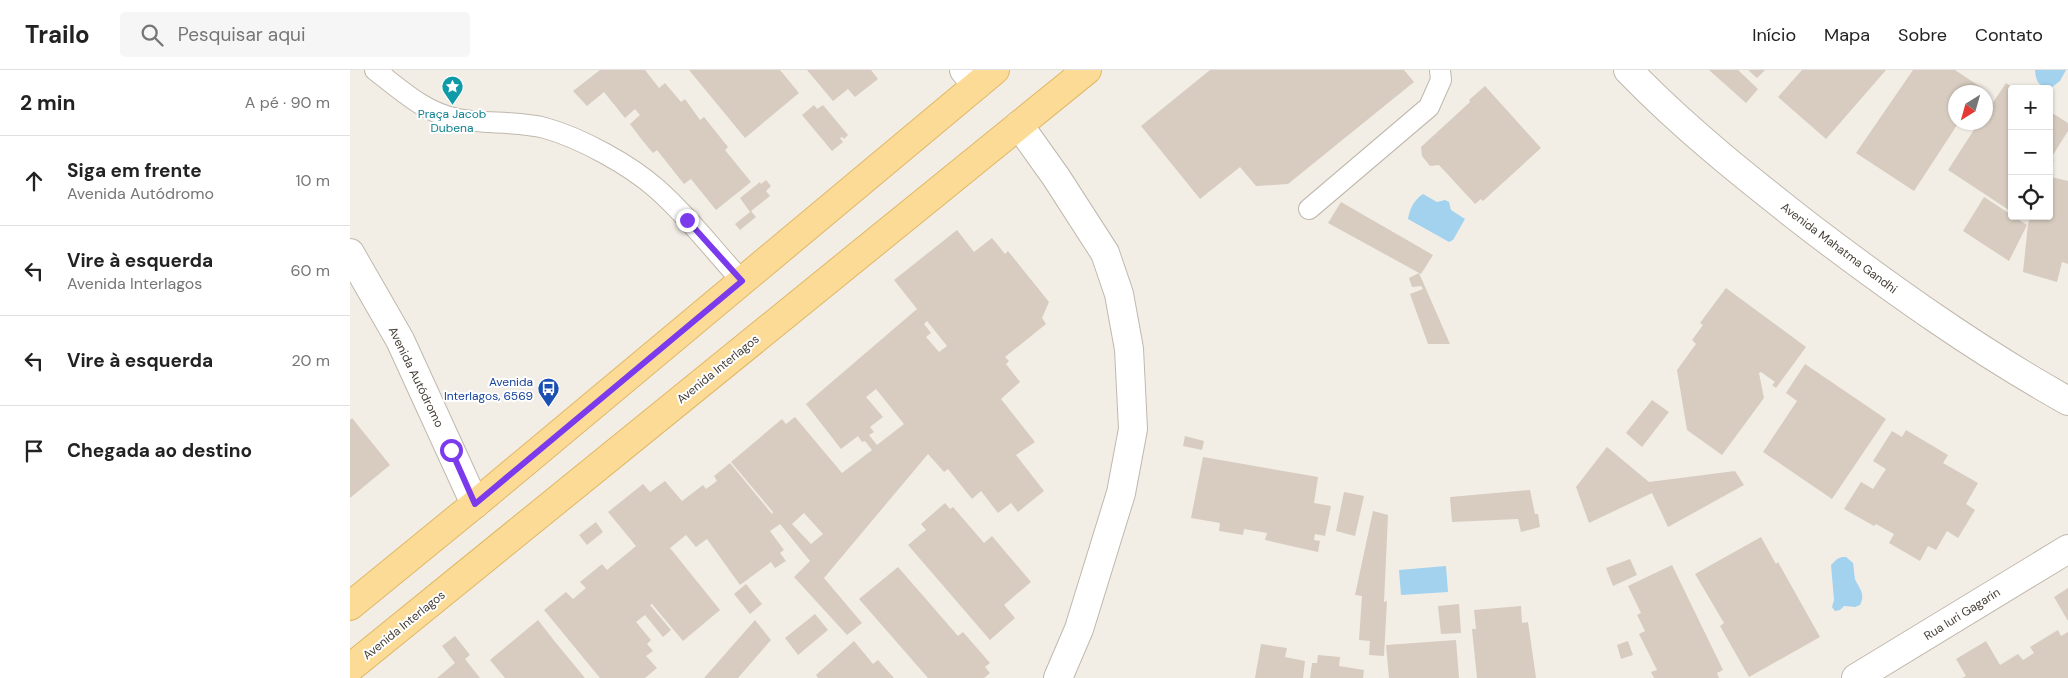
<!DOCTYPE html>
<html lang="pt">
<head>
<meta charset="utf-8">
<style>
	:root { --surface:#fff; --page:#f6f6f6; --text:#222; --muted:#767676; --line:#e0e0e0 }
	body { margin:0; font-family:"DM Sans",sans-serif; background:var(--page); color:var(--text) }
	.controls { position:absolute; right:15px; top:15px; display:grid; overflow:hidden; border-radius:5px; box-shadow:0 1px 4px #0004 }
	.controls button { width:45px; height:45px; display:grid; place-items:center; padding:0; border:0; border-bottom:1px solid var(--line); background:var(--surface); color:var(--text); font:25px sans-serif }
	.compass { position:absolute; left:1598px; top:15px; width:45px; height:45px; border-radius:50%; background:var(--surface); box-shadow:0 1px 4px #0004; rotate:217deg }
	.stop { position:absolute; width:15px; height:15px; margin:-11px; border:4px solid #7c3aed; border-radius:50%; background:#fff }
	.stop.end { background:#7c3aed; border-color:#fff; box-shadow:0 1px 5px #0008 }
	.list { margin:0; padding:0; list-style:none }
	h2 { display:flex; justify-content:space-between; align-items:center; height:65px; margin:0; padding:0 20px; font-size:21px }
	h2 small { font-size:16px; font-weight:400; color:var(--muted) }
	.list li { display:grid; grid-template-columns:32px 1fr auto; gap:15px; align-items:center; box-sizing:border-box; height:90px; padding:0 20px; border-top:1px solid var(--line) }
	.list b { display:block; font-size:19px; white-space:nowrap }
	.list p { margin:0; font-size:16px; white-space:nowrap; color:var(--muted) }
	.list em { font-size:16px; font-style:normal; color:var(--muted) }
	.icon { flex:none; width:28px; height:28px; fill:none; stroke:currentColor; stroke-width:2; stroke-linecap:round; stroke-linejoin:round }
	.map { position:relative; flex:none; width:1718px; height:608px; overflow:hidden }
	header { display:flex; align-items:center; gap:30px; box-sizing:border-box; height:70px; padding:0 25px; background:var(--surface); border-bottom:1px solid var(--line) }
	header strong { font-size:24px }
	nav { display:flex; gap:28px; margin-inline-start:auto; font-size:18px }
	.search { width:350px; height:45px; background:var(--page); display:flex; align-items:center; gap:12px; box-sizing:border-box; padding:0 18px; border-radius:5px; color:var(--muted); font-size:19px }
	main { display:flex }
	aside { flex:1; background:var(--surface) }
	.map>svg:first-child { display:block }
</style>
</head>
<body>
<header>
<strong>Trailo</strong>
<div class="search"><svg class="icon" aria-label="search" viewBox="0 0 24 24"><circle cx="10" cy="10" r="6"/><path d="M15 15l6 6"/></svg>Pesquisar aqui</div>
<nav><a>Início</a><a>Mapa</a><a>Sobre</a><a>Contato</a></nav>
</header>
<main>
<aside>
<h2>2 min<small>A pé · 90 m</small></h2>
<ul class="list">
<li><svg class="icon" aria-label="ahead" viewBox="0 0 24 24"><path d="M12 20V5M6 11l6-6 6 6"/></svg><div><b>Siga em frente</b><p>Avenida Autódromo</p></div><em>10 m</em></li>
<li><svg class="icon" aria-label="left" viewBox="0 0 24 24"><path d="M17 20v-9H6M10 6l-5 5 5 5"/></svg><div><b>Vire à esquerda</b><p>Avenida Interlagos</p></div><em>60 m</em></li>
<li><svg class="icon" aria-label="left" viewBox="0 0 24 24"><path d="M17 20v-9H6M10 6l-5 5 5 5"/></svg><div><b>Vire à esquerda</b></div><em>20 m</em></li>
<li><svg class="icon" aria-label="arrive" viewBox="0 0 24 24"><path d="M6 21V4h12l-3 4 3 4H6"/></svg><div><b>Chegada ao destino</b></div></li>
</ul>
</aside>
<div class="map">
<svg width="1718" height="608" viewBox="0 0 1718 608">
	<rect width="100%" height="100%" fill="#f2eee6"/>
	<!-- water -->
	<g fill="#a3d2ee">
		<path d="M1685,0H1716L1710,11L1701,18C1688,16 1686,12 1685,0Z"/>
		<path d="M1073,124L1087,132L1095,130L1099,132L1101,140L1115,149L1103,170L1099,172L1058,149C1060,138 1064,130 1073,124Z"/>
		<path d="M1492,487H1496L1503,493C1504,498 1504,504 1505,509C1509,519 1516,523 1510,535L1505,537L1494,536L1490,540L1485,541L1482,537L1484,530L1481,495L1487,489Z"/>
		<path d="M1096,496L1098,522L1051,525L1049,500Z"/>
	</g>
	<!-- building -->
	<g fill="#d7ccbf" fill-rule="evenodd">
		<path d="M250,0H295L309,18L315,13L331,32L335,29L350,50L354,47L378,77L375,80L401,112L366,140L341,109L334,114L307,80L303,83L292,70L280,54L290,45L285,39L275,48L254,22L237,36L223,21Z"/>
		<path d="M339,0H430L449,23L395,68Z"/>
		<path d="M457,0H521L528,9L505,27L498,19L483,31Z"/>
		<path d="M860,0H1054L1064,12L938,114L906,116L890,97L850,129L791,56Z"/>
		<path d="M1359,0H1388L1408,19L1396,33Z"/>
		<path d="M1398,0H1415L1407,8Z"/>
		<path d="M1452,0H1536L1476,69L1428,27Z"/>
		<path d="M1563,0H1605L1632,18L1629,22H1606V52H1609L1564,121L1506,83Z"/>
		<path d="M1656,13L1665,19H1662V142L1598,100L1629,52H1636V43Z"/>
		<path d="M1135,16L1191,78L1133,131L1131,129L1125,134L1089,95L1080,96L1072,86L1071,77L1120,32L1119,30Z"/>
		<path d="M464,35L467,39L473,35L498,65L494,69L492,67L490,68L493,72L482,81L452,45Z"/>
		<path d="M1699,41L1718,53V61L1701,88L1704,90L1699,97Z"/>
		<path d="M1701,107L1718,111V194L1712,192L1707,212L1673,202L1678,154L1681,146H1699V111Z"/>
		<path d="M416,110L421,116L416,121L420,126L401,141L406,147L390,160L385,154L400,142L390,128L410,112L411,114Z"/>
		<path d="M1634,127L1677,155L1659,191L1613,161Z"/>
		<path d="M991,132L1083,185L1071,204L978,153Z"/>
		<path d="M607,160L624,182L642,168L655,184L658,181L699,232L692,248L696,254L655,287L659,291L656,294L670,312L651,329L685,372L666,385L694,421L668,442L661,433L648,443L631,421L622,429L598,399L594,402L578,384L474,508L512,553L497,565L444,507L460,491L430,454L420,461L434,480L430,483L436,491L425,498L421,492L390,515L357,469L346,477L336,465L320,478L370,540L333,571L302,534L300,535L321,560L313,567L295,545L286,552L301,570L297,574L303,581L296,586L307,598L295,608H250L194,540L216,522L223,529L236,518L230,512L252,494L257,500L286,476L258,442L293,414L300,422L315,411L332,431L353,415L356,419L367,411L364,406L380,393L422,444L423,442L381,392L432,349L436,354L445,347L492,403L522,380L515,371L512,372L508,366L491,379L456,334L567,239L544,210ZM577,251L597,276L589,282L576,267L581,263L574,254ZM526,319L554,354L527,375L519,365L524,362L520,357L533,347L516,327ZM454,443L473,464L461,474L442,454Z"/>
		<path d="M1069,203L1100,274H1078L1060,224L1073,219L1071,216L1062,217L1059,208Z"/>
		<path d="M1376,218L1456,277L1426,318L1422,315L1425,312L1411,302L1409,303L1414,328L1372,385L1337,360L1327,300L1346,274L1342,270L1353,255L1350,253Z"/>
		<path d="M1455,294L1536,349L1482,429L1413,382L1447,331L1436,323Z"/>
		<path d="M1302,330L1319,342L1292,377L1276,363Z"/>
		<path d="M2,348L40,395L0,428V350Z"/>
		<path d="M1556,360L1598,385L1593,393L1628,413L1616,434L1625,440L1608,468L1597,461L1586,480L1578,476L1570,491L1539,473L1544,464L1526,454L1524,456L1494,439L1511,412L1523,419L1536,399L1523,391L1542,361L1552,367Z"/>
		<path d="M835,366L854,371L852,380L833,376Z"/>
		<path d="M1257,377L1299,412L1385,401L1394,415L1318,457L1302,423L1239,453L1226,417Z"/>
		<path d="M853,387L968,407L964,433L981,436L975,466L965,464L964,470L970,471L968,482L915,470L917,463L894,459L893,465L869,461L870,453L841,448Z"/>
		<path d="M1180,420L1185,444H1188L1190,457L1171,462L1168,449L1102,452L1100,427Z"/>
		<path d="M994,422L1014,426L1005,466L986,461Z"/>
		<path d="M595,433L600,439L603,437L634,473L642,466L681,512L654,535L665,548L640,570L558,475L576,460L571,454Z"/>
		<path d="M1023,441L1038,445L1034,532L1037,531L1034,586L1019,585L1020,571L1009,570L1012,526L1005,525Z"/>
		<path d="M246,452L253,462L237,475L229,465Z"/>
		<path d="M1411,467L1426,494L1428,492L1470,567L1399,607L1370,556L1374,553L1345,504Z"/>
		<path d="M1280,489L1287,505L1263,516L1256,498Z"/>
		<path d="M1322,495L1373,600L1367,603L1369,608H1304L1301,602L1307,600L1289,564L1295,561L1287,545L1291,543L1278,516Z"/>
		<path d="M548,497L608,566L613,562L640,593L635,597L640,603L634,608H578L509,529Z"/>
		<path d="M396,514L412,534L400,544L384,524Z"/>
		<path d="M1718,518V551L1704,527Z"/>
		<path d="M1109,534L1111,563L1091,564L1088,536Z"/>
		<path d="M1171,536L1172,553L1178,552L1186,608H1127L1122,559H1126L1124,540Z"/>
		<path d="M465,544L478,560L448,585L435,568Z"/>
		<path d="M188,550L206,573L235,608H155L140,590Z"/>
		<path d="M405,550L421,570L388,608H354Z"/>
		<path d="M1708,560L1711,566L1718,562V608H1612L1616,606L1606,589L1636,571L1650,595L1668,584L1673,590L1684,583L1680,577Z"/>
		<path d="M105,566L120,585L115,589L130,608H87L105,593L92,576Z"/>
		<path d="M1106,570L1109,608H1039L1036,575Z"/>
		<path d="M504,571L523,594L528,590L544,608H468L466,605Z"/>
		<path d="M1278,571L1283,585L1271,589L1267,575Z"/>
		<path d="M911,574L937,578L935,587L955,591L953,608H905Z"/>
		<path d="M968,585L990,587L989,596L1014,600L1013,608H960L962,593H967Z"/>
	</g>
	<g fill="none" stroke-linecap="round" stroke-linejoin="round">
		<defs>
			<g id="lane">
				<path d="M25,0C51,20 75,43 108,49C135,54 169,51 195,58C231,68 280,95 307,119C338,146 364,181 392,211"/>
				<path d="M959,139L1079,37L1091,10L1090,0"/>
			</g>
			<g id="street">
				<path d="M614,0L627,15"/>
				<path d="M1278,0C1335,59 1397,108 1461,158C1544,221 1627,280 1718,331"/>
				<path d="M669,55L706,107L755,183L769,224L779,279L783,359L771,423L729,559L708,608"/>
				<path d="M0,183L50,270L125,434"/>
				<path d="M1506,608L1718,479"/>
			</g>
			<g id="primary">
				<path d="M0,536L125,434L645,0"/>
				<path d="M0,598L737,0"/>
			</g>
		</defs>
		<!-- lane casing -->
		<use href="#lane" stroke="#c1b8ac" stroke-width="22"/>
		<!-- street casing -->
		<use href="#street" stroke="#c1b8ac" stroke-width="30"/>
		<!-- primary casing -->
		<use href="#primary" stroke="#e0b766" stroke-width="30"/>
		<!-- lane -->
		<use href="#lane" stroke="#fff" stroke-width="20"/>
		<!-- street -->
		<use href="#street" stroke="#fff" stroke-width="28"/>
		<!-- primary -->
		<use href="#primary" stroke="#fbdb96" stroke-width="28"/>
	</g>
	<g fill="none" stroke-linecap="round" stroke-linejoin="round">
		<!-- route -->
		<path stroke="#7c3aed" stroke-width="6" d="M101,380L125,434L392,211L337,150"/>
	</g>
	<!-- icons -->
	<defs>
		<symbol id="sight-pin" viewBox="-11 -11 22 30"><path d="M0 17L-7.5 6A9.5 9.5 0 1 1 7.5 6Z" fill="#0f9aa8" stroke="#fff"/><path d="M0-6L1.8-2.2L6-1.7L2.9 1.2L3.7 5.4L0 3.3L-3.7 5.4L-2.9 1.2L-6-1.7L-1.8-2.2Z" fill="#fff"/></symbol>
		<symbol id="bus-pin" viewBox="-11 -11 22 30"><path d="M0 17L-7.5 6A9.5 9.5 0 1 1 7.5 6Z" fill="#1a4fb4" stroke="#fff"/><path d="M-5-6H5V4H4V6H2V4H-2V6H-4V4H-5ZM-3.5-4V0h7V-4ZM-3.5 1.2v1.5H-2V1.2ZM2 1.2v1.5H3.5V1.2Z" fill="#fff"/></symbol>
	</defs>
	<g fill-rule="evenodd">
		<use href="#sight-pin" x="90" y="4" width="25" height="34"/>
		<use href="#bus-pin" x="186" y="306" width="25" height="34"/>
	</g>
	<g text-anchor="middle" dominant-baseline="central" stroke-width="4" stroke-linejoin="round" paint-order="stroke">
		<!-- culture labels -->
		<g font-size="12" fill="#0d838f" stroke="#fff">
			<text x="102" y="44">Praça Jacob<tspan x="102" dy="14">Dubena</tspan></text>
		</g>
		<!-- street labels -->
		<g font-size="12" fill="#453e35" stroke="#fff">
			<text transform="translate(1489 178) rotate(37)">Avenida Mahatma Gandhi</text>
			<text transform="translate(368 299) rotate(-39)">Avenida Interlagos</text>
			<text transform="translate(66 307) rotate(64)">Avenida Autódromo</text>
			<text transform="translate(1612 544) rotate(-32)">Rua Iuri Gagarin</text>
			<text transform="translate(54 555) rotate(-39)">Avenida Interlagos</text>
		</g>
		<!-- transit labels -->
		<g font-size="12" fill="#164399" stroke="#fff" text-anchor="end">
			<text x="183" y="312">Avenida<tspan x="183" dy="14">Interlagos, 6569</tspan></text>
		</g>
	</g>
</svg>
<div class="controls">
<button>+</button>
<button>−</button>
<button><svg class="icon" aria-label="locate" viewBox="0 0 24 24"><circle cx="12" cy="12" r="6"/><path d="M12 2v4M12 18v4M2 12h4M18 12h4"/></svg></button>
</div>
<svg class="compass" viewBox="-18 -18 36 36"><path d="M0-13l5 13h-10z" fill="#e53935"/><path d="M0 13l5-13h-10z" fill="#767676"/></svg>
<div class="stop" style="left:101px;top:380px"></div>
<div class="stop end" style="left:337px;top:150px"></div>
</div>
</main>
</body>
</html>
